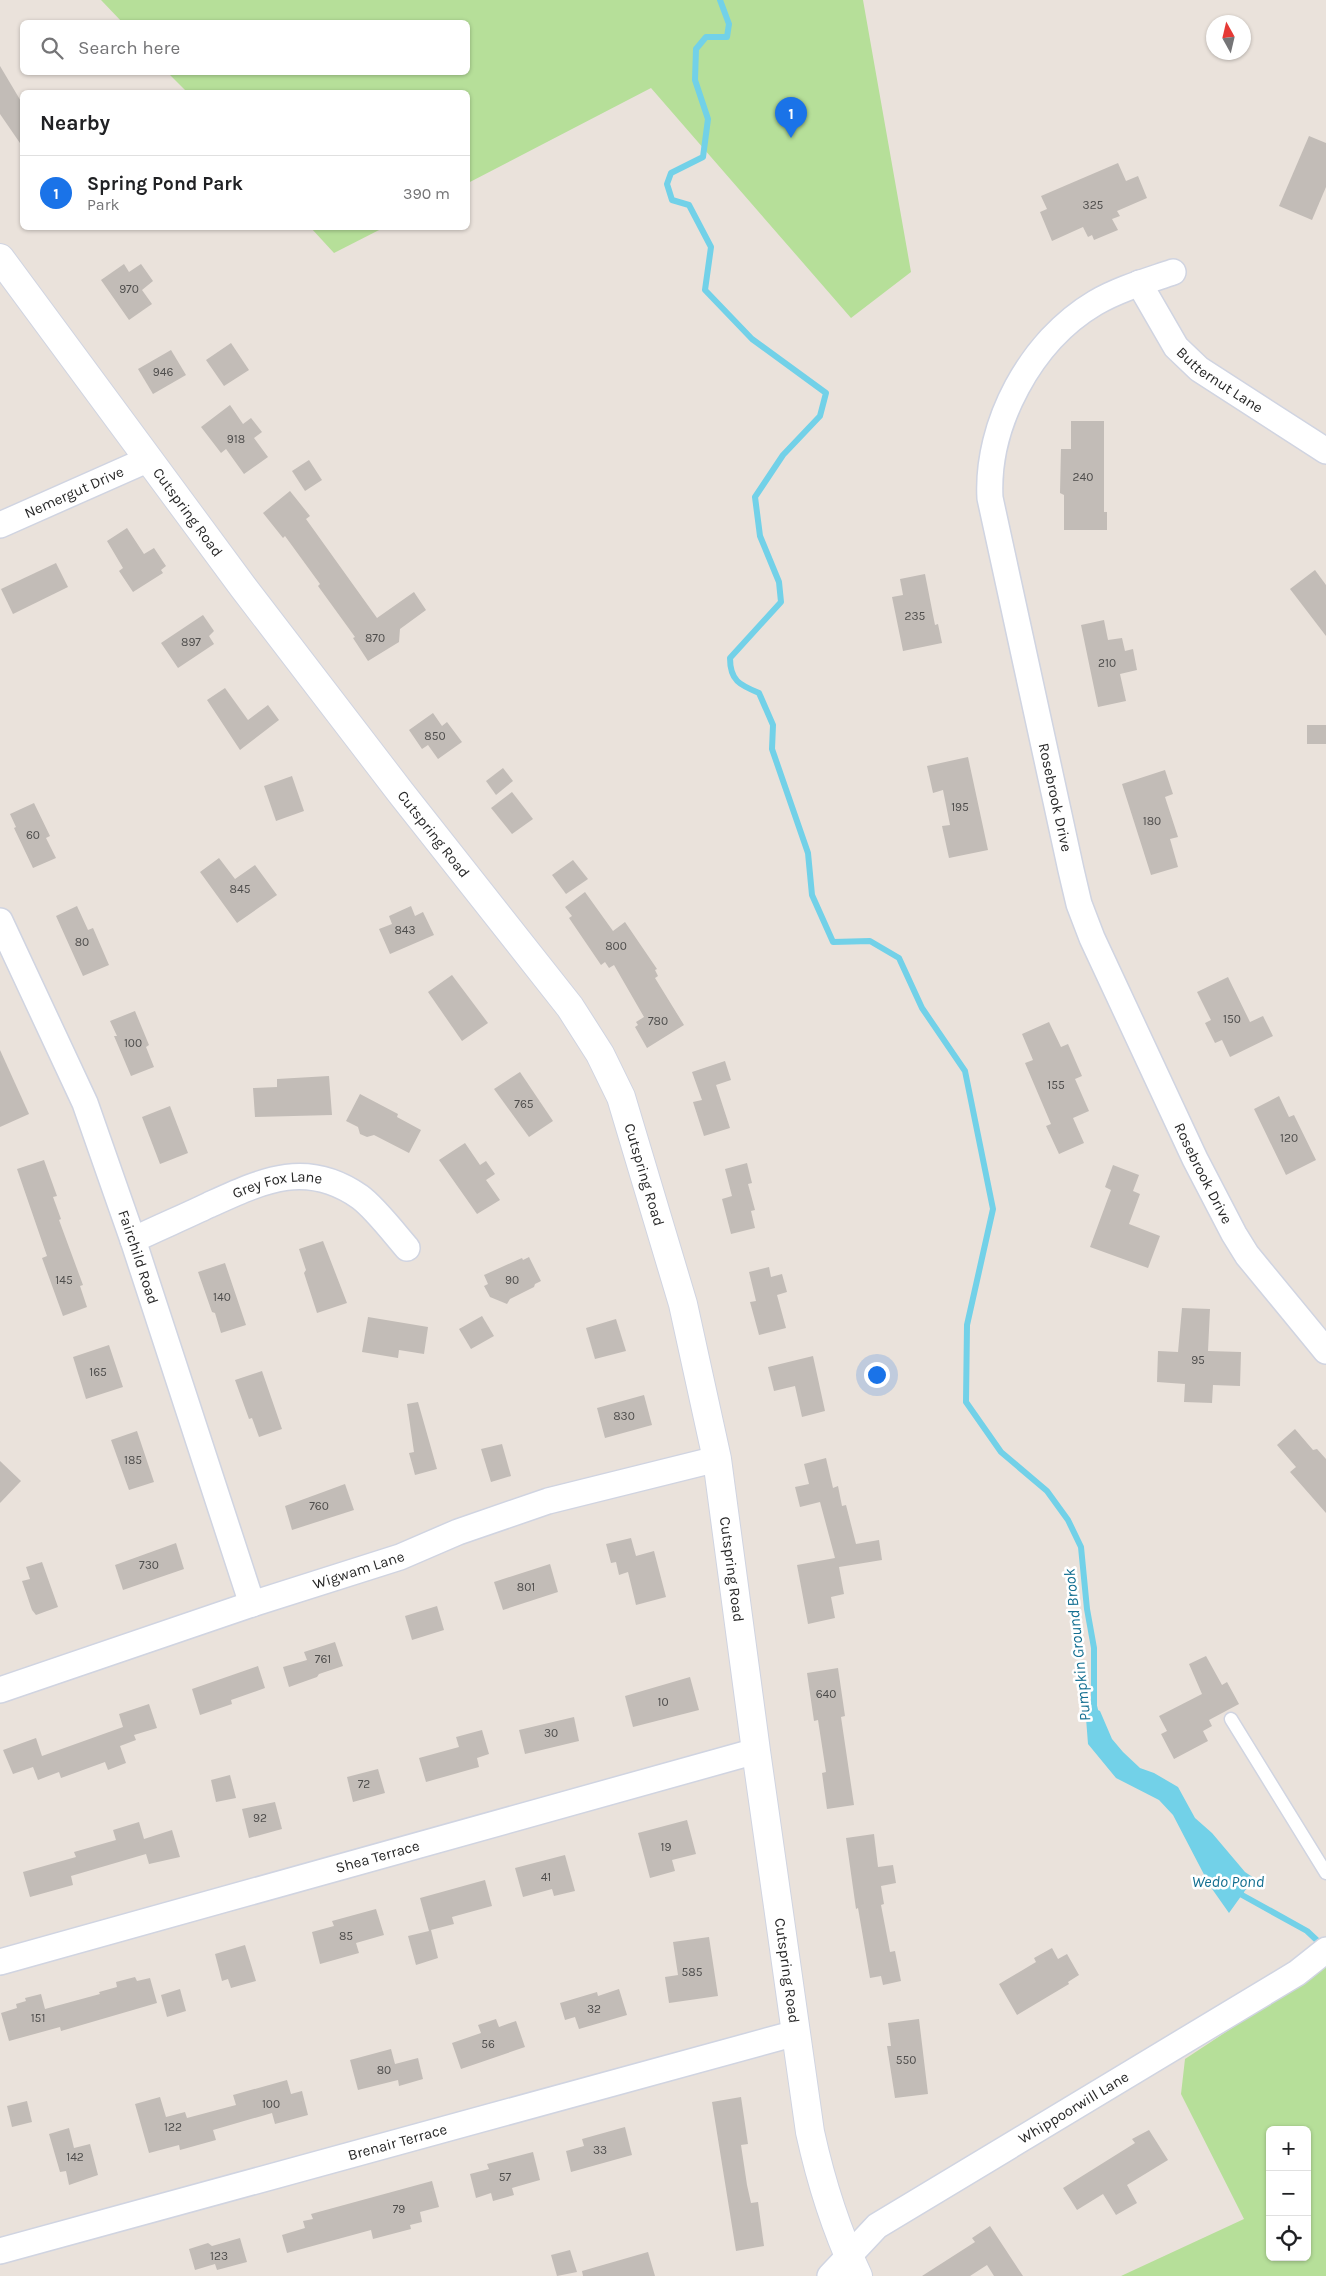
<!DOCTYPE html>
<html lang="en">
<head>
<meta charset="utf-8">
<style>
	:root { --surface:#fff; --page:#f6f6f6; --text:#202124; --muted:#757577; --line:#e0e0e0; --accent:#1a73e8 }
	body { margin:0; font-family:Karla,sans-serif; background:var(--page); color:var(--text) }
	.controls { position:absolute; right:15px; bottom:15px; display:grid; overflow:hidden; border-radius:8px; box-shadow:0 1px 4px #0004 }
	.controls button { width:45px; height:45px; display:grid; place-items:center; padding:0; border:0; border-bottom:1px solid var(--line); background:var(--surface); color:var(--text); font:25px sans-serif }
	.compass { position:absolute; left:1206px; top:15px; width:45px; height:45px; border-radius:50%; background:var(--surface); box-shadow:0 1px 4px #0004; rotate:352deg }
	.you { position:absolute; left:876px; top:1374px; width:18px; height:18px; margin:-12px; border:4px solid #fff; border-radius:50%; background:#1a73e8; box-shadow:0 0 0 8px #1a73e833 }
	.badge { display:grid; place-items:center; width:32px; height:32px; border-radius:50%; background:var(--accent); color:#fff; font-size:16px; font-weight:700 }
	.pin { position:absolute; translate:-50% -41px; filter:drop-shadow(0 1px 2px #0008) }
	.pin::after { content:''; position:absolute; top:26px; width:18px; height:15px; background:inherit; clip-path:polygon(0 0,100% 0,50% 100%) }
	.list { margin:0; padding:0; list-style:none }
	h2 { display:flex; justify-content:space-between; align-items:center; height:65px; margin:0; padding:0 20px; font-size:21px }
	h2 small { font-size:16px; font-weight:400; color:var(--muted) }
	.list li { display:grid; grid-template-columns:32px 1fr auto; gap:15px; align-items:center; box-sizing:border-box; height:75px; padding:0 20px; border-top:1px solid var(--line) }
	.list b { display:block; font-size:19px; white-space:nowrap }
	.list p { margin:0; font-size:16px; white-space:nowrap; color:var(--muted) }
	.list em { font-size:16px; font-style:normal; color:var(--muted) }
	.icon { flex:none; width:28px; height:28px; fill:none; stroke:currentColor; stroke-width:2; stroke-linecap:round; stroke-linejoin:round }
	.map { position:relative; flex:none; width:1326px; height:2276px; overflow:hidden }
	.search { position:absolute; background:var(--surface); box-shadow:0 1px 4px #0004; left:20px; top:20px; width:450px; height:55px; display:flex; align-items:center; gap:12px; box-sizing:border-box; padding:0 18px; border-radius:8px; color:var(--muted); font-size:19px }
	.panel { position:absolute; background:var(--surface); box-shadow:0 1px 4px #0004; left:20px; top:90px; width:450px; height:140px; border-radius:8px }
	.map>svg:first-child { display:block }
</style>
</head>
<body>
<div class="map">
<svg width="1326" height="2276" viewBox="0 0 1326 2276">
	<rect width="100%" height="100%" fill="#eae2db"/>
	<!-- green -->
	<g fill="#b6df99" fill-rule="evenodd">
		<path d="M101,0H863L911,272L851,318L651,88L468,183V92H187L168,73L468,72V22H122Z"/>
		<path d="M311,228H383L334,253Z"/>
		<path d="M1326,1966V2276H1121L1244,2219L1181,2094L1185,2059ZM1270,2130H1307V2257H1270Z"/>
	</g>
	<!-- water -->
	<path fill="#72d1e8" d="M1085,1705L1100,1711L1112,1739L1123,1752L1140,1768L1154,1773L1178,1787L1195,1818L1212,1833L1245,1872L1254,1878L1229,1913L1210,1886L1173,1815L1159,1800L1116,1778L1088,1744Z"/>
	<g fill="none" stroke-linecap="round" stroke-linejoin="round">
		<!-- stream -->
		<g stroke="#72d1e8" stroke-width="6">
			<path d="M720,0L729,24L727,37H706L696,49L695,80L708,119L703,157L671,173L667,184L672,200L689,205L711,247L705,290L752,339L826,393L820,416L783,455L755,497L760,536L779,582L781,602L730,658C730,681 740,685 759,693L773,725L772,749L808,853L812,895L833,942L870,941L899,958L922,1008L965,1071L993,1209L967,1325L966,1402L1001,1452L1047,1491L1068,1520L1081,1547L1087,1609L1094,1648V1706L1097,1718"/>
			<path d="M1237,1888L1242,1895L1307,1931L1323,1946"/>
		</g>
	</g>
	<!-- building -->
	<g fill="#c2bcb7">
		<path d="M0,66L22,103V146L0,114Z"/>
		<path d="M1309,136L1326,143V187L1312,220L1279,206Z"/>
		<path d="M1118,163L1126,181L1138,176L1147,198L1117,211L1120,216L1112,219L1118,230L1094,240L1092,235L1088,237L1083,227L1052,241L1040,212L1047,209L1041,196Z"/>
		<path d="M124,264L129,272L141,264L153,281L142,290L152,304L129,320L101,280Z"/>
		<path d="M231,343L249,370L224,386L206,360Z"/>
		<path d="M171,350L186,375L153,394L138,369Z"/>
		<path d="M230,405L243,424L251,418L262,432L254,438L268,457L244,474L226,449L221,453L201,427Z"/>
		<path d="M1071,421H1104V512H1107V530H1064V495L1060,493L1061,449H1071Z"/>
		<path d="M309,460L322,480L305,491L292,471Z"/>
		<path d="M290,491L310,516L306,519L377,618L414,592L426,610L400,629L399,642L368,661L353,638L355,637L318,586L320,584L285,536L283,538L263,513Z"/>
		<path d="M127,528L144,554L154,548L166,566L161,570L163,573L133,592L119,571L123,568L107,541Z"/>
		<path d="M56,563L68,587L13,614L1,589Z"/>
		<path d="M1315,570L1326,585V636L1290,589Z"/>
		<path d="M925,574L935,625L938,624L942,643L903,651L892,597L903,595L900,579Z"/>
		<path d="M203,615L214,631L209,636L214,644L178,668L161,643Z"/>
		<path d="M1104,620L1108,640L1122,638L1125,651L1133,649L1137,670L1120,674L1126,701L1098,707L1081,625Z"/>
		<path d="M225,688L248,720L268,705L279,720L240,750L207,700Z"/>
		<path d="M433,713L442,726L447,722L462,742L438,759L428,745L422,749L409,730Z"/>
		<rect x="1307" y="725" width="19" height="19"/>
		<path d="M968,757L988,850L949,858L942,826L950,825L943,790L933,793L927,766Z"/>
		<path d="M503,768L513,781L496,795L486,781Z"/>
		<path d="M1165,770L1173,794L1165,797L1178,837L1170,839L1178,867L1151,875L1122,784Z"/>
		<path d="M292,776L304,811L276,821L264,786Z"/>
		<path d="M512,792L533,819L512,834L491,808Z"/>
		<path d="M34,803L50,836L46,838L56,858L33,868L14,828L16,827L10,814Z"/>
		<path d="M219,858L235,879L255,865L277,895L237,923L200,872Z"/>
		<path d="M573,860L588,879L566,894L552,875Z"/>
		<path d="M585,892L613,931L625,922L657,969L655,970L658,976L655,978L684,1025L647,1048L635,1027L638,1025L636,1022L644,1017L614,965L609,968L605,962L601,965L569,918L572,916L565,907Z"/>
		<path d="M77,906L88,930L93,928L109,965L83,976L56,916Z"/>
		<path d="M411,906L415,916L423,912L434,935L390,954L379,929L392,924L389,916Z"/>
		<path d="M452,975L488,1023L462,1041L428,992Z"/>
		<path d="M1228,977L1250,1022L1263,1016L1273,1036L1230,1057L1222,1040L1215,1043L1205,1023L1211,1020L1197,992Z"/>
		<path d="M135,1011L149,1045L146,1047L154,1067L131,1076L114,1036H117L110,1021Z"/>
		<path d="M1049,1022L1061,1047L1068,1044L1082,1076L1075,1079L1089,1111L1073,1118L1084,1143L1059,1154L1046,1126L1051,1124L1025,1063L1033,1060L1022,1034Z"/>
		<path d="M0,1050L29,1114L0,1127Z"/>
		<path d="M725,1061L731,1080L716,1085L730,1128L704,1136L693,1102L702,1100L692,1072Z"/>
		<path d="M520,1072L553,1121L529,1137L494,1089Z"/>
		<path d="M329,1076L332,1115L255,1117L253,1088L277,1087V1079Z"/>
		<path d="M360,1094L398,1114L397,1117L421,1130L409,1153L374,1135L367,1137L360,1134L358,1127L346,1121Z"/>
		<path d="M1279,1096L1289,1117L1294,1115L1316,1160L1286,1175L1254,1109Z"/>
		<path d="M170,1106L188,1153L160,1164L142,1117Z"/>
		<path d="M465,1143L480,1165L486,1161L495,1174L486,1180L500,1200L477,1214L439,1160Z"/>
		<path d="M44,1160L57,1196L53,1197L61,1219L59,1220L83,1285L80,1286L87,1307L63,1316L42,1258L47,1256L17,1169Z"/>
		<path d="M747,1163L752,1183L748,1184L755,1210L751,1211L755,1228L731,1234L722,1199L732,1196L725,1169Z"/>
		<path d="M1113,1165L1139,1175L1133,1191L1140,1194L1129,1224L1160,1236L1148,1268L1090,1247L1111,1190L1105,1187Z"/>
		<path d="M323,1241L347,1303L317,1313L304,1273L306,1270L299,1249Z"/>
		<path d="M529,1257L541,1281L535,1284L534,1287L510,1299L507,1304L490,1297L484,1286L488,1284L484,1275L522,1258L523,1260Z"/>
		<path d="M225,1263L246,1325L221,1333L215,1313L212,1312L198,1272Z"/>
		<path d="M769,1267L771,1277L782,1274L787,1292L777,1295L786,1328L759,1335L750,1302L756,1301L749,1272Z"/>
		<path d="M1182,1308L1210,1309L1208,1351L1241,1352L1240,1386L1213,1385L1212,1403L1184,1402L1185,1384L1157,1382L1158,1351L1178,1352Z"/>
		<path d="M482,1316L494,1336L471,1349L459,1329Z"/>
		<path d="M368,1317L428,1327L424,1354L399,1350L398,1358L362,1352Z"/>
		<path d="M616,1319L626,1351L595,1359L586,1328Z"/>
		<path d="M109,1345L123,1387L86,1399L73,1357Z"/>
		<path d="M813,1356L825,1411L802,1417L795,1386L774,1391L768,1367Z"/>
		<path d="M262,1371L282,1429L259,1437L252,1418L249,1419L235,1380Z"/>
		<path d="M644,1395L652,1425L605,1438L597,1408Z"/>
		<path d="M418,1402L437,1469L415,1475L409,1453L414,1452L407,1404Z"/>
		<path d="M1295,1429L1313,1450L1317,1449L1326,1459V1513L1290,1472L1296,1467L1277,1445Z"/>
		<path d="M137,1431L154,1482L129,1490L111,1440Z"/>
		<path d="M502,1444L511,1476L491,1482L481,1449Z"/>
		<path d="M826,1458L833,1488L838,1486L842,1506L846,1505L856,1544L879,1540L882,1560L839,1567L844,1594L831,1597L835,1618L808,1624L797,1565L835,1558L820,1502L800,1507L795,1487L809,1484L804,1464Z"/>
		<path d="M0,1461L21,1481L0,1503Z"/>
		<path d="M345,1484L354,1510L292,1530L285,1506Z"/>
		<path d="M631,1538L636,1556L654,1551L666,1597L636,1605L628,1572L619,1575L616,1562L611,1563L606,1544Z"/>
		<path d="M176,1543L184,1569L123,1590L115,1565Z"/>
		<path d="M42,1562L58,1607L36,1615L32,1610L22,1581L30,1579L26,1567Z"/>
		<path d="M550,1564L558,1592L503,1610L494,1582Z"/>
		<path d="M437,1606L444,1630L412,1640L405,1616Z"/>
		<path d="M335,1642L343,1666L319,1674L317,1677L289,1687L283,1667L307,1660L304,1652Z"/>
		<path d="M1206,1656L1222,1685L1227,1682L1239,1704L1209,1720L1212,1726L1203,1731L1208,1741L1174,1759L1161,1734L1167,1731L1159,1716L1202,1694L1189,1664Z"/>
		<path d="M258,1666L265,1688L231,1700L232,1704L200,1715L192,1689Z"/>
		<path d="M838,1668L845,1716L841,1717L854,1805L827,1809L822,1773L826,1772L818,1720L814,1721L807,1673Z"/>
		<path d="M690,1677L699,1710L633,1727L625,1696Z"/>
		<path d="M149,1704L157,1728L134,1735L136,1740L120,1746L126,1763L108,1770L105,1762L61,1778L59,1772L38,1780L33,1767L13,1774L3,1750L36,1738L42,1756L123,1727L119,1714Z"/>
		<path d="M574,1717L579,1741L525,1754L519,1730Z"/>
		<path d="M482,1730L489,1754L477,1758L479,1767L426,1782L419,1758L459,1747L456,1737Z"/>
		<path d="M378,1769L385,1793L353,1802L347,1777Z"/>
		<path d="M230,1775L236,1798L216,1802L211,1780Z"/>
		<path d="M275,1802L282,1829L249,1838L242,1809Z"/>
		<path d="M687,1820L696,1854L672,1860L675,1871L650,1878L638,1833Z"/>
		<path d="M139,1822L144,1839L172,1830L180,1857L149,1864L146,1854L71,1876L73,1885L30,1897L23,1872L76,1857L74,1852L116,1840L113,1830Z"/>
		<path d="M874,1834L878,1867L893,1865L896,1883L881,1886L884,1904L881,1905L890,1952L895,1951L901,1981L883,1985L881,1976L870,1978L858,1908L856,1909L846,1838Z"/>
		<path d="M565,1855L575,1891L554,1896L552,1889L523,1897L515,1868Z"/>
		<path d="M485,1880L492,1906L452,1917L454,1924L431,1930L438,1958L416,1965L408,1936L429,1931L420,1898Z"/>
		<path d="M376,1909L384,1935L356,1943L359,1953L320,1964L312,1932L334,1926L332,1921Z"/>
		<path d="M709,1937L718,1996L669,2003L665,1977L678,1975L673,1942Z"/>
		<path d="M245,1945L256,1981L231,1988L228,1979L222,1981L215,1954Z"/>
		<path d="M1052,1948L1058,1959L1067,1954L1079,1975L1068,1982L1069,1984L1017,2015L999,1984L1036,1962L1034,1958Z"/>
		<path d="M135,1977L137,1981L150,1978L157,2003L61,2031L60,2027L9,2041L1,2013L17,2008L16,2004L26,2001L25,1998L41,1994L45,2009L100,1994L99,1992L117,1987L116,1982Z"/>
		<path d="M180,1989L186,2011L167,2017L161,1995Z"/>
		<path d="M619,1989L627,2015L579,2029L575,2017L565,2020L560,2003L597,1992L598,1996Z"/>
		<path d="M496,2019L499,2027L516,2021L525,2047L461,2069L452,2043L481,2033L478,2025Z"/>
		<path d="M919,2019L928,2094L895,2098L887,2046H891L888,2023Z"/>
		<path d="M391,2049L395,2064L418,2058L423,2079L399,2086L398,2080L358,2090L350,2060Z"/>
		<path d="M287,2080L291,2094L302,2091L308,2115L275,2124L272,2113L213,2130L216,2140L180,2150L179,2145L149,2153L135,2104L160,2097L166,2117L185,2112L187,2118L236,2105L233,2095Z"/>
		<path d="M741,2097L748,2144L741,2145L747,2185L751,2203L758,2202L764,2246L736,2251L712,2102Z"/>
		<path d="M27,2101L32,2122L12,2127L7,2106Z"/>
		<path d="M625,2127L632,2155L571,2172L566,2151L584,2146L582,2139Z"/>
		<path d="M69,2128L74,2148L90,2144L98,2175L69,2185L66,2171L60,2172L49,2134Z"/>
		<path d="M1149,2130L1168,2160L1127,2185L1137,2203L1116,2215L1103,2194L1077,2210L1063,2188L1135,2143L1132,2139Z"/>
		<path d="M533,2152L540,2180L512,2188L514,2195L493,2201L491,2193L476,2198L470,2174L489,2169L487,2164Z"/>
		<path d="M432,2181L439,2207L420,2212L422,2222L410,2225L411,2229L373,2239L371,2230L287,2253L282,2235L305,2228L303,2221L313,2219L311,2214Z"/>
		<path d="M990,2226L1023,2276H994L987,2265L970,2276H922L975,2242L972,2238Z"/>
		<path d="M240,2238L247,2262L217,2270L215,2264L195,2270L189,2249L208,2243L212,2246Z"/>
		<path d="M570,2250L577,2272L557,2276L551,2255Z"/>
		<path d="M648,2252L655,2276H583L582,2271Z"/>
	</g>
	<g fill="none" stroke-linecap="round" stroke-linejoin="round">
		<defs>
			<path id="service" d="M1231,1719L1326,1873"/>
			<g id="minor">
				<path id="s1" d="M1173,272C1147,281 1119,289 1095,303C1031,341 986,424 990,498L1071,870L1079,904L1092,938L1195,1159L1234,1234L1247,1255L1326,1351"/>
				<path id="s2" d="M1139,283L1176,347L1199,369L1326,451"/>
				<path id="s3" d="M0,525L149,459"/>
				<path id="s4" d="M0,921L85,1103L133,1240L252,1604"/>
				<path id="s5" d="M133,1240C158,1228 184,1217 209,1205C262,1181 306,1159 360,1197C375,1208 394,1233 407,1248"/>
				<path id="s6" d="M0,1690L252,1604L400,1557L458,1532L548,1501L717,1459"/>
				<path id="s7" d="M0,1962L756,1751"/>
				<path id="s8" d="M0,2251L796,2033"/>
				<path id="s9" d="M830,2276L877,2226L1297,1973L1326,1950"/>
			</g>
			<g id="tertiary">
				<path id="s10" d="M0,258L243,587L401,793L570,1007L600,1054L621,1097L683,1304L717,1459L756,1751L810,2132C821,2182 836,2230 858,2276"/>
			</g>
		</defs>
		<!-- service casing -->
		<use href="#service" stroke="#d0d4e1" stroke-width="15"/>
		<!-- minor casing -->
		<use href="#minor" stroke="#d0d4e1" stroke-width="28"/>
		<!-- tertiary casing -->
		<use href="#tertiary" stroke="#d0d4e1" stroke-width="30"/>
		<!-- service -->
		<use href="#service" stroke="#fff" stroke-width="12"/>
		<!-- minor -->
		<use href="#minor" stroke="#fff" stroke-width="25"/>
		<!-- tertiary -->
		<use href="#tertiary" stroke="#fff" stroke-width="28"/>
	</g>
	<g text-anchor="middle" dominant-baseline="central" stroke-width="5" stroke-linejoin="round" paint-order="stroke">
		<!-- number labels -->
		<g font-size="12" fill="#4e4d4c">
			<text x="1093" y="205">325</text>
			<text x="129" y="289">970</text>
			<text x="163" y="372">946</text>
			<text x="236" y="439">918</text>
			<text x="1083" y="477">240</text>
			<text x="915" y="616">235</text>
			<text x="375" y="638">870</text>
			<text x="191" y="642">897</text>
			<text x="1107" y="663">210</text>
			<text x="435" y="736">850</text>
			<text x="960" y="807">195</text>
			<text x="1152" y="821">180</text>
			<text x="33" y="835">60</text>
			<text x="240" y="889">845</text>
			<text x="405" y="930">843</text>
			<text x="82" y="942">80</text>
			<text x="616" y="946">800</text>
			<text x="1232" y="1019">150</text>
			<text x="658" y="1021">780</text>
			<text x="133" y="1043">100</text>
			<text x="1056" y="1085">155</text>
			<text x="524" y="1104">765</text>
			<text x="1289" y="1138">120</text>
			<text x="64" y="1280">145</text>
			<text x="512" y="1280">90</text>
			<text x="222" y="1297">140</text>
			<text x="1198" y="1360">95</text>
			<text x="98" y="1372">165</text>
			<text x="624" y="1416">830</text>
			<text x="133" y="1460">185</text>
			<text x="319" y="1506">760</text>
			<text x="149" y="1565">730</text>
			<text x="526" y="1587">801</text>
			<text x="323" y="1659">761</text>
			<text x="826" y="1694">640</text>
			<text x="663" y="1702">10</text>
			<text x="551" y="1733">30</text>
			<text x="364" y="1784">72</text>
			<text x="260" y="1818">92</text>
			<text x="666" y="1847">19</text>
			<text x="546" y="1877">41</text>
			<text x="346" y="1936">85</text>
			<text x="692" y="1972">585</text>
			<text x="594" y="2009">32</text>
			<text x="38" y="2018">151</text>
			<text x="488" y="2044">56</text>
			<text x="906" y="2060">550</text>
			<text x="384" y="2070">80</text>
			<text x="271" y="2104">100</text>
			<text x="173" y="2127">122</text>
			<text x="600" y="2150">33</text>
			<text x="75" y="2157">142</text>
			<text x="505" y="2177">57</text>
			<text x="399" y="2209">79</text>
			<text x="219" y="2256">123</text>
		</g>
		<!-- street labels -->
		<g font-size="15" fill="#282828" stroke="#fff">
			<text stroke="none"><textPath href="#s2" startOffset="129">Butternut Lane</textPath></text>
			<text stroke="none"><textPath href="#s3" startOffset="81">Nemergut Drive</textPath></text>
			<text stroke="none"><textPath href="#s10" startOffset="316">Cutspring Road</textPath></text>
			<text stroke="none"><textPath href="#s1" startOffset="622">Rosebrook Drive</textPath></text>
			<text stroke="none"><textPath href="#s10" startOffset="721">Cutspring Road</textPath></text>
			<text stroke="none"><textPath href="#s1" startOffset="1028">Rosebrook Drive</textPath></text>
			<text stroke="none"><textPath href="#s10" startOffset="1126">Cutspring Road</textPath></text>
			<text stroke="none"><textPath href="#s5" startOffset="156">Grey Fox Lane</textPath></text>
			<text stroke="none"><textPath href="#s4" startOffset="364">Fairchild Road</textPath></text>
			<text stroke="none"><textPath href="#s10" startOffset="1531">Cutspring Road</textPath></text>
			<text stroke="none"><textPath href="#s6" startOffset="378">Wigwam Lane</textPath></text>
			<text stroke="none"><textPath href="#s7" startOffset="392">Shea Terrace</textPath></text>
			<text stroke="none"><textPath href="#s10" startOffset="1936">Cutspring Road</textPath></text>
			<text stroke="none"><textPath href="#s9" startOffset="298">Whippoorwill Lane</textPath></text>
			<text stroke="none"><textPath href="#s8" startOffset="412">Brenair Terrace</textPath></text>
		</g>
		<!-- water labels -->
		<g font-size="16" font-style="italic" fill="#136f91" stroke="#fff">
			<text transform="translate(1077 1645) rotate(-96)">Pumpkin Ground Brook</text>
			<text x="1228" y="1881">Wedo Pond</text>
		</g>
	</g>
</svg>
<div class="controls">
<button>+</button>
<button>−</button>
<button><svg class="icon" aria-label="locate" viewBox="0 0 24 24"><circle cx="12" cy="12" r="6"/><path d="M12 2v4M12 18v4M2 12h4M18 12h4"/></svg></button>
</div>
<svg class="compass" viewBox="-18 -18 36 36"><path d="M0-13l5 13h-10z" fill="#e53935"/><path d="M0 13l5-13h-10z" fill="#757577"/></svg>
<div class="you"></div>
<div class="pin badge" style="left:791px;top:138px">1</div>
<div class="search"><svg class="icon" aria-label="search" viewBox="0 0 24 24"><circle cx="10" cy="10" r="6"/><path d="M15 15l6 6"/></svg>Search here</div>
<section class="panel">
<h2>Nearby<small></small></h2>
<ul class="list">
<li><span class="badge">1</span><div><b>Spring Pond Park</b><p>Park</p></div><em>390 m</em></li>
</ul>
</section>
</div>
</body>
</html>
